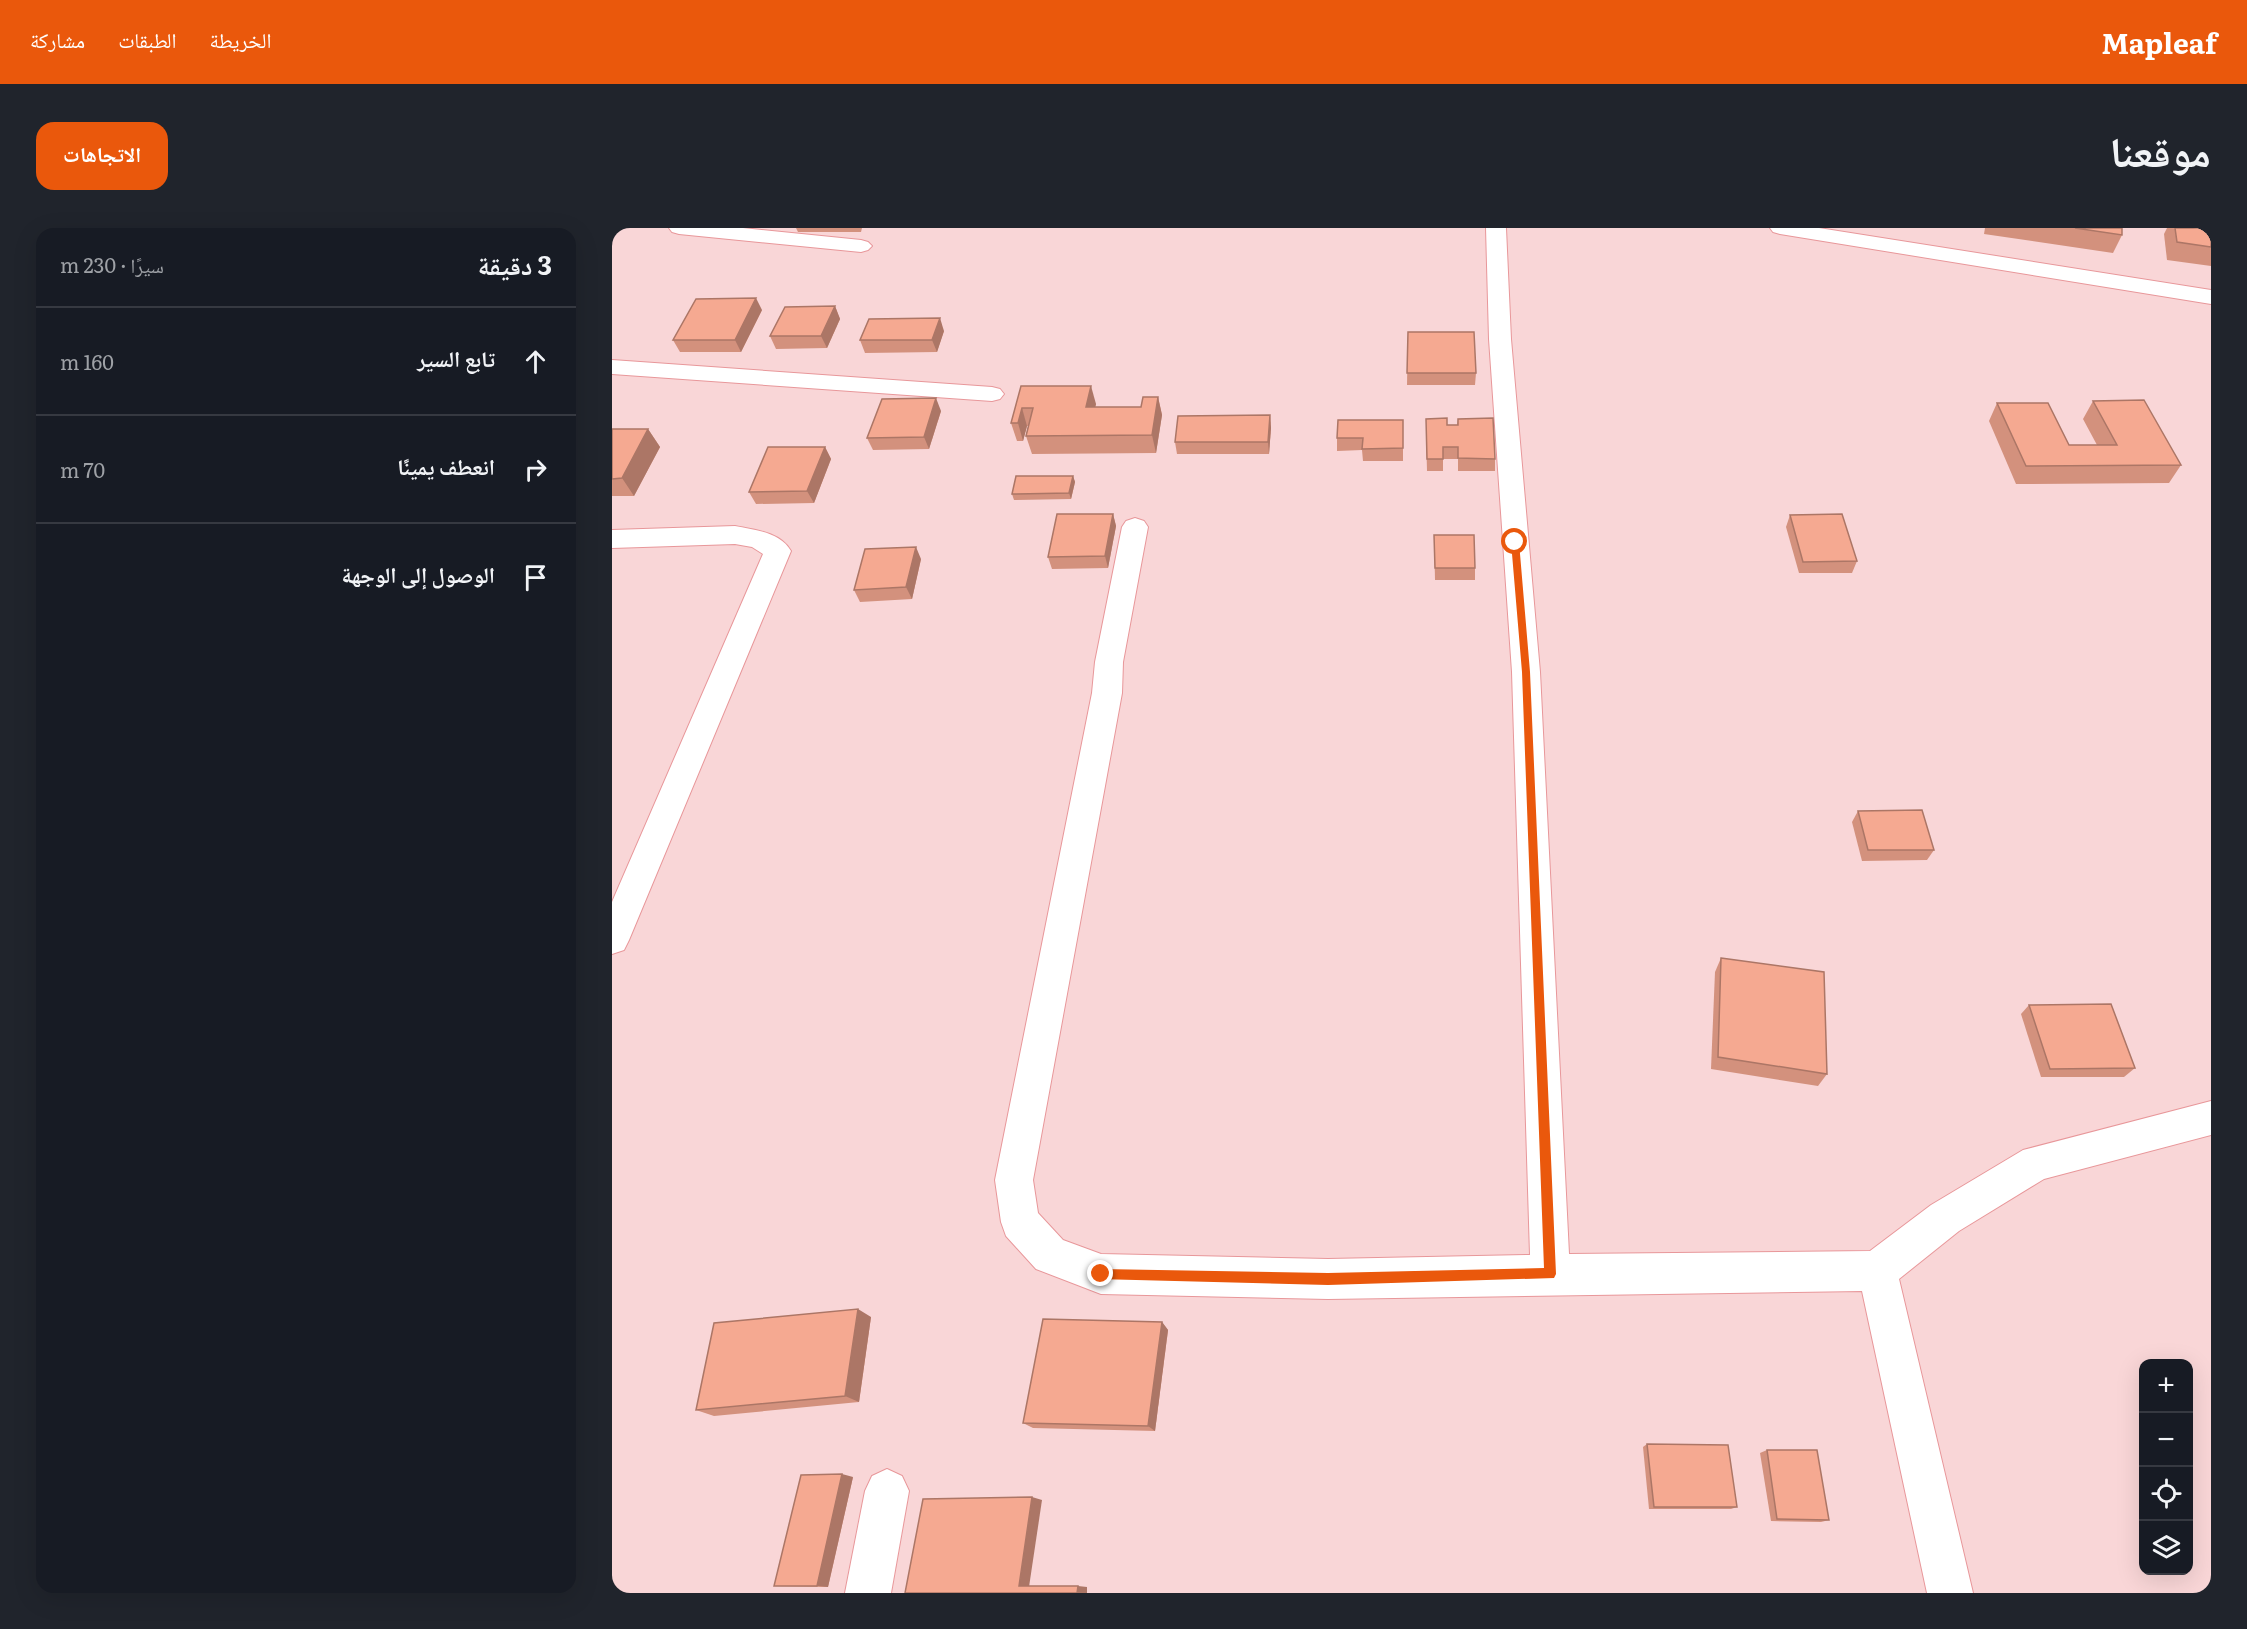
<!DOCTYPE html>
<html lang="ar">
<head>
<meta charset="utf-8">
<style>
	:root { --surface:#171b24; --page:#20242c; --text:#f1f3f6; --muted:#9ea1a6; --line:#363941; --accent:#ea580c }
	body { margin:0; font-family:Literata,"Noto Naskh Arabic",serif; background:var(--page); color:var(--text); direction:rtl }
	.controls { position:absolute; right:18px; bottom:18px; display:grid; overflow:hidden; border-radius:12px; box-shadow:0 6px 24px #0002 }
	.controls button { width:54px; height:54px; display:grid; place-items:center; padding:0; border:0; border-bottom:2px solid var(--line); background:var(--surface); color:var(--text); font:30px sans-serif }
	.stop { position:absolute; width:18px; height:18px; margin:-14px; border:4px solid #ea580c; border-radius:50%; background:#fff }
	.stop.end { background:#ea580c; border-color:#fff; box-shadow:0 2px 6px #0008 }
	.list { margin:0; padding:0; list-style:none }
	h2 { display:flex; justify-content:space-between; align-items:center; height:78px; margin:0; padding:0 24px; font-size:26px }
	h2 small { font-size:20px; font-weight:400; color:var(--muted) }
	.list li { display:grid; grid-template-columns:39px 1fr auto; gap:18px; align-items:center; box-sizing:border-box; height:108px; padding:0 24px; border-top:2px solid var(--line) }
	.list b { display:block; font-size:22px; white-space:nowrap }
	.list em { font-size:20px; font-style:normal; color:var(--muted) }
	.icon { flex:none; width:33px; height:33px; fill:none; stroke:currentColor; stroke-width:2; stroke-linecap:round; stroke-linejoin:round }
	.map { position:relative; flex:none; width:1599px; height:1365px; overflow:hidden; direction:ltr; border-radius:18px }
	header { display:flex; align-items:center; gap:36px; box-sizing:border-box; height:84px; padding:0 30px; background:var(--accent); color:#fff }
	header strong { font-size:28px }
	nav { display:flex; gap:33px; margin-inline-start:auto; font-size:21px }
	.intro { display:flex; align-items:center; justify-content:space-between; box-sizing:border-box; height:144px; padding:0 36px }
	h1 { margin:0; font-size:42px }
	.button { padding:15px 27px; border-radius:18px; background:var(--accent); color:#fff; font-size:21px; font-weight:700 }
	main { display:flex; gap:36px; padding:0 36px }
	aside { flex:1; background:var(--surface); border-radius:18px; box-shadow:0 6px 24px #0002 }
	.map>svg:first-child { display:block }
</style>
</head>
<body>
<header>
<strong>Mapleaf</strong>
<nav><a>الخريطة</a><a>الطبقات</a><a>مشاركة</a></nav>
</header>
<div class="intro"><h1>موقعنا</h1><a class="button">الاتجاهات</a></div>
<main>
<div class="map">
<svg width="1599" height="1365" viewBox="0 0 1599 1365">
	<rect width="100%" height="100%" fill="#f9d6d7"/>
	<g fill="none" stroke-linecap="round" stroke-linejoin="round">
		<defs>
			<g id="minor">
				<path d="M57,0H131L249,12L256,14L260,18L256,22L249,24L67,6L60,4Z"/>
				<path d="M874,0H894L899,111L928,444L957,1026L1258,1023L1319,977L1411,922L1599,873V907L1432,951L1347,1003L1287,1051L1361,1365H1315L1250,1063L716,1071L489,1066L424,1041L394,1008L389,994L383,952L480,465L483,434L510,299L514,293L523,290L532,293L536,299L511,434L510,465L421,952L426,985L451,1012L489,1026L716,1031L918,1027L900,444L877,111Z"/>
				<path d="M1158,0H1207L1599,62V76L1168,6L1161,4Z"/>
				<path d="M0,132L380,159L388,161L392,166L388,171L380,173L0,146Z"/>
				<path d="M123,298C143,302 168,304 179,323L17,712L12,722L0,726V674L151,326L140,319L123,316L0,320V302Z"/>
				<path d="M275,1241L290,1248L297,1263L279,1365H233L253,1263L260,1248Z"/>
			</g>
		</defs>
		<!-- minor casing -->
		<use href="#minor" stroke="#e8979a" stroke-width="2"/>
		<!-- minor -->
		<use href="#minor" fill="#fff" fill-rule="evenodd"/>
	</g>
	<!-- wall -->
	<g fill="#d3917d">
		<path d="M184,0H250L249,4H186Z"/>
		<path d="M1373,0H1510V7L1501,25L1372,6Z"/>
		<path d="M1555,0H1599V38L1555,32L1552,6Z"/>
		<path d="M223,78L228,91L215,120L164,121L158,108Z"/>
		<path d="M150,82L129,124H68L61,112Z"/>
		<path d="M332,103L325,124L253,125L248,112Z"/>
		<path d="M796,104L864,145L863,157H795Z"/>
		<path d="M409,158L484,176L483,179H529L546,169L550,187L544,225L420,226L414,208L417,198H415L411,213H405L399,195Z"/>
		<path d="M1481,173L1569,237L1557,255L1404,256L1377,193L1385,175L1457,217H1485L1471,191Z"/>
		<path d="M329,183L317,221L261,222L255,210Z"/>
		<path d="M658,187L659,200L657,226H565L563,214Z"/>
		<path d="M846,191L883,231V243H846V231H831V243H815L814,203L835,197H845Z"/>
		<path d="M791,192V233H751L750,222L725,223V210Z"/>
		<path d="M0,201H36L48,219L22,268H0Z"/>
		<path d="M213,219L219,231L202,275L144,276L137,264Z"/>
		<path d="M461,248L463,254L459,271L402,272L400,266Z"/>
		<path d="M501,286L504,298L496,340L440,341L436,329Z"/>
		<path d="M1178,287L1245,333L1240,345H1187L1174,299Z"/>
		<path d="M822,307L863,340V352H823Z"/>
		<path d="M309,331L300,371L248,374L242,362Z"/>
		<path d="M1246,583L1322,622L1315,632L1250,633L1240,594Z"/>
		<path d="M1109,730L1215,846L1206,858L1099,841L1103,744Z"/>
		<path d="M1417,777L1523,840L1512,849H1429L1409,786Z"/>
		<path d="M259,1089L247,1174L102,1188L84,1182Z"/>
		<path d="M550,1094L556,1102L543,1203L421,1200L411,1195Z"/>
		<path d="M1035,1216L1125,1279L1119,1281H1037L1031,1219Z"/>
		<path d="M1155,1222L1217,1292L1209,1294L1159,1293L1148,1225Z"/>
		<path d="M241,1249L216,1359L162,1358Z"/>
	</g>
	<!-- shaded-wall -->
	<g fill="#ac7666">
		<path d="M144,70L150,82L129,124L123,112Z"/>
		<path d="M223,78L228,91L215,120L209,108Z"/>
		<path d="M328,90L332,103L325,124L320,112Z"/>
		<path d="M479,158L484,176L479,197L474,179Z"/>
		<path d="M546,169L550,187L544,225L540,207Z"/>
		<path d="M324,170L329,183L317,221L312,209Z"/>
		<path d="M410,180L415,198L411,213L406,195Z"/>
		<path d="M658,187L659,200L657,226L656,214Z"/>
		<path d="M36,201L48,219L22,268L10,250Z"/>
		<path d="M213,219L219,231L202,275L195,263Z"/>
		<path d="M461,248L463,254L459,271L457,265Z"/>
		<path d="M501,286L504,298L496,340L493,328Z"/>
		<path d="M304,319L309,331L300,371L294,359Z"/>
		<path d="M246,1081L259,1089L247,1174L233,1168Z"/>
		<path d="M550,1094L556,1102L543,1203L536,1198Z"/>
		<path d="M230,1246L241,1249L216,1359L205,1358Z"/>
		<path d="M420,1269L430,1272L417,1359L407,1358Z"/>
		<path d="M466,1358L475,1359V1365H465Z"/>
	</g>
	<!-- building -->
	<g fill="#f5a991" stroke="#ac7666" stroke-width="1.5">
		<path d="M1463,0H1510V7Z"/>
		<path d="M1563,0H1599V19L1565,14Z"/>
		<path d="M144,70L123,112H61L84,71Z"/>
		<path d="M223,78L209,108H158L173,79Z"/>
		<path d="M328,90L320,112H248L257,91Z"/>
		<path d="M796,104H862L864,145H795Z"/>
		<path d="M409,158H479L474,179H529L531,169H546L540,207L414,208L421,180H410L406,195H399Z"/>
		<path d="M324,170L312,209L255,210L270,171Z"/>
		<path d="M1532,172L1569,237L1414,238L1385,175H1436L1457,217H1505L1481,173Z"/>
		<path d="M658,187L656,214H563L566,188Z"/>
		<path d="M835,190V197H846V191L881,190L883,231L846,230V219H831V231H815L814,191Z"/>
		<path d="M726,192H791V220L750,221L751,210H725Z"/>
		<path d="M0,201H36L10,250L0,251Z"/>
		<path d="M156,219H213L195,263L137,264Z"/>
		<path d="M404,248H461L457,265L400,266Z"/>
		<path d="M445,286H501L493,328L436,329Z"/>
		<path d="M1230,286L1245,333L1191,334L1178,287Z"/>
		<path d="M822,307H862L863,340H823Z"/>
		<path d="M304,319L294,359L242,362L253,321Z"/>
		<path d="M1310,582L1322,622H1256L1246,583Z"/>
		<path d="M1109,730L1212,744L1215,846L1106,829Z"/>
		<path d="M1499,776L1523,840L1438,841L1417,777Z"/>
		<path d="M246,1081L233,1168L84,1182L102,1095Z"/>
		<path d="M431,1091L550,1094L536,1198L411,1195Z"/>
		<path d="M1035,1216L1116,1217L1125,1279H1042Z"/>
		<path d="M1155,1222H1205L1217,1292L1165,1291Z"/>
		<path d="M230,1246L205,1358H162L189,1247Z"/>
		<path d="M420,1269L407,1358H466L465,1365H293L311,1271Z"/>
	</g>
	<!-- route -->
	<path fill="#ea580c" d="M903,311L907,314L918,444L944,1046L942,1050L716,1057L485,1051V1042L489,1041L716,1045L932,1040L910,444L899,314Z"/>
</svg>
<div class="controls">
<button>+</button>
<button>−</button>
<button><svg class="icon" aria-label="locate" viewBox="0 0 24 24"><circle cx="12" cy="12" r="6"/><path d="M12 2v4M12 18v4M2 12h4M18 12h4"/></svg></button>
<button><svg class="icon" aria-label="layers" viewBox="0 0 24 24"><path d="M12 4l9 5-9 5-9-5zM3 14l9 5 9-5"/></svg></button>
</div>
<div class="stop" style="left:903px;top:314px"></div>
<div class="stop end" style="left:489px;top:1046px"></div>
</div>
<aside>
<h2>3 دقيقة<small>سيرًا · 230 m</small></h2>
<ul class="list">
<li><svg class="icon" aria-label="ahead" viewBox="0 0 24 24"><path d="M12 20V5M6 11l6-6 6 6"/></svg><div><b>تابع السير</b></div><em>160 m</em></li>
<li><svg class="icon" aria-label="right" viewBox="0 0 24 24"><path d="M7 20v-9h11M14 6l5 5-5 5"/></svg><div><b>انعطف يمينًا</b></div><em>70 m</em></li>
<li><svg class="icon" aria-label="arrive" viewBox="0 0 24 24"><path d="M6 21V4h12l-3 4 3 4H6"/></svg><div><b>الوصول إلى الوجهة</b></div></li>
</ul>
</aside>
</main>
</body>
</html>
